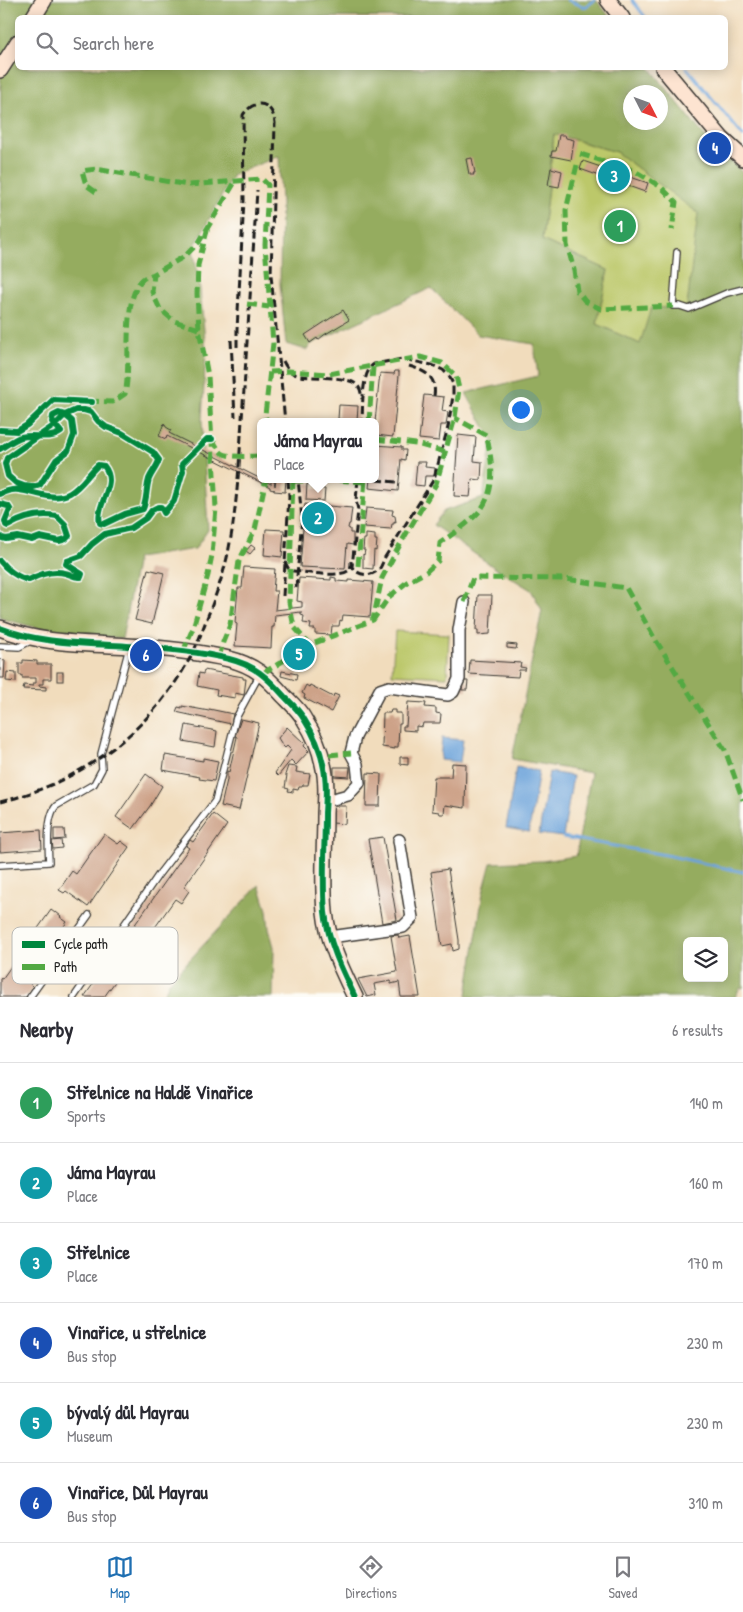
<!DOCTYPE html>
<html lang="en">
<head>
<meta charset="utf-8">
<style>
	:root { --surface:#fff; --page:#f7f7f7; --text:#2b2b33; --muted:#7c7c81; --line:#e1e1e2; --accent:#1f6fb2 }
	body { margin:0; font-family:"Patrick Hand",sans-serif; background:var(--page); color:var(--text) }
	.controls { position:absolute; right:15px; bottom:15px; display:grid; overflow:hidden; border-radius:8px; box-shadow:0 2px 12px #0003 }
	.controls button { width:45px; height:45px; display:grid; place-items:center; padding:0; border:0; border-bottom:1px solid var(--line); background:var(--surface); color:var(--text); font:25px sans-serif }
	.compass { position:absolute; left:623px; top:85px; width:45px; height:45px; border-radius:50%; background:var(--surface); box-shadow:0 2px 12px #0003; rotate:132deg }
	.you { position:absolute; left:520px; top:409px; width:18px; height:18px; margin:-12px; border:4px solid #fff; border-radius:50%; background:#1a73e8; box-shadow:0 0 0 8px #1a73e833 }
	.badge { display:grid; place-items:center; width:32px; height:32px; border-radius:50%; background:var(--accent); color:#fff; font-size:16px; font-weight:700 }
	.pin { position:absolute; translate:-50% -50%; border:2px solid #fff; box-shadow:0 1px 5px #0006 }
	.popup { position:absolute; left:257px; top:418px; width:122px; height:65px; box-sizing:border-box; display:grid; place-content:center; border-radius:8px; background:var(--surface); filter:drop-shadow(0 1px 4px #0005); font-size:16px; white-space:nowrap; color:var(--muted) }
	.popup b { font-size:19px; color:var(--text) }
	.popup::after { content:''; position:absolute; left:50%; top:100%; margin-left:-10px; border:10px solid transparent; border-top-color:var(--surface) }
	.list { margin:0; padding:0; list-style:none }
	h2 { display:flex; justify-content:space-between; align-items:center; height:65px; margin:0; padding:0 20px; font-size:21px }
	h2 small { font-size:16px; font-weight:400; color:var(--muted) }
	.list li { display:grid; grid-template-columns:32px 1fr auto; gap:15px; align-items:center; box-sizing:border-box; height:80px; padding:0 20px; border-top:1px solid var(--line) }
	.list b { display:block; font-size:19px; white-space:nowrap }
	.list p { margin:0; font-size:16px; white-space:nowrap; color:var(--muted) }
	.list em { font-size:16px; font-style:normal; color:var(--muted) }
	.icon { flex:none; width:28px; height:28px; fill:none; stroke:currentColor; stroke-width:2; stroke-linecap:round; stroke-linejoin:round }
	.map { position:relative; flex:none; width:743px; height:997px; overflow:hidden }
	.search { position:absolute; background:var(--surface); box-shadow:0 2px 12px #0003; left:15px; right:15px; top:15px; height:55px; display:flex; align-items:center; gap:12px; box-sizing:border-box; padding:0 18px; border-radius:8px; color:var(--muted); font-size:19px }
	.sheet { height:545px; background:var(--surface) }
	nav { display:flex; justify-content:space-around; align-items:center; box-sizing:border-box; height:70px; border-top:1px solid var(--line); background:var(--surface); font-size:14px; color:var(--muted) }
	nav a { display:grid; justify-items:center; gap:2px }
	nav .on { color:var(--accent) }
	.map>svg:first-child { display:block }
</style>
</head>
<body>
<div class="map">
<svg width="743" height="997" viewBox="0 0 743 997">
	<rect width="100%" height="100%" fill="#fdfcf7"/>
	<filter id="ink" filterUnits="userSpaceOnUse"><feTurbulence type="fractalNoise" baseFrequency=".02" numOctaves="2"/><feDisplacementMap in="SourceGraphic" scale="10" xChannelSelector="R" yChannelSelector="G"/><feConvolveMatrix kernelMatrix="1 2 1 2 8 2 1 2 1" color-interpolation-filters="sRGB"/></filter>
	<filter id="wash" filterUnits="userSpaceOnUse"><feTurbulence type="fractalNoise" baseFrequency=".0096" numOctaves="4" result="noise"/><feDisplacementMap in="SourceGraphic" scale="20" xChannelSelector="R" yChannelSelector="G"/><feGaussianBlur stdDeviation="1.12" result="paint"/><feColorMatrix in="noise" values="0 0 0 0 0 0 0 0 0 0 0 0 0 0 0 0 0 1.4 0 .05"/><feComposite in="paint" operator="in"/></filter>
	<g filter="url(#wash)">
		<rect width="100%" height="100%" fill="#f1dcbc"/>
		<!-- green -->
		<g fill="#bcc86a" stroke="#6c7243">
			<path d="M554,134L616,152L699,213L687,308L640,344L597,324L608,270L542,240Z"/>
			<path d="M395,631L449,634L447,677L392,674Z"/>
		</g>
		<!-- forest -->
		<g fill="#95ac5e" stroke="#58643d" fill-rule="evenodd">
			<path d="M1,0H596L610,17L18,18V68H650L702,133L743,173V988H740L735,997H472L467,995L483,893L491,863L542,861L576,856L591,773L512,759L542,610L531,590L495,568L433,525L444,511L483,498L492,440L466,393L538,376L534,344L478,335L431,288L311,344L307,350L286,344L280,284L281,203L279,156L233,175L193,249L200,289L206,350L202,420L208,530L195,549L137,558L122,639L53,632L0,618ZM630,92H660V122H630ZM554,134L616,152L698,213L687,307L651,308L640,344L597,324L608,270L542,240ZM687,941H724V978H687Z"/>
			<path d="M259,885L267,910L269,929L274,947L273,997H163L169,982Z"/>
		</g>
		<!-- water -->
		<g fill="#6ca3da" stroke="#44607b">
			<path d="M442,738L463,740L460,762L440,760Z"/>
			<path d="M516,767L539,771L529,832L506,828Z"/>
			<path d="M549,772L573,776L563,837L539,834Z"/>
		</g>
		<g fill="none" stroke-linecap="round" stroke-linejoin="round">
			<!-- stream -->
			<g stroke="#6ca3da" stroke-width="3">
				<path d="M568,0L585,7L595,0"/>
				<path d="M632,0L646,18"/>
				<path d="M687,68L743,136"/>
				<path d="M563,837L666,855L743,872"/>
			</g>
		</g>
		<g id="blocks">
			<!-- building -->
			<g fill="#cda288">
				<path d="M559,135H565L566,138L574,140L571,160L551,156L552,151H556Z"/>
				<path d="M472,158L475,173H473L474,175H470V173L469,174L466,159Z"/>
				<path d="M583,161L648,183L645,192L580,169Z"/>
				<path d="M551,168L562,171L559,187L548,185Z"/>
				<path d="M343,310L349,320L324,335L318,340L317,338L310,343L305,335Z"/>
				<path d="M395,371H399V375L393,437L376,435L375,422L380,373L394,374Z"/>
				<path d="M424,395L444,397L442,411L448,412L446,425H441L439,441L419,439Z"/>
				<path d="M339,405L358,406L357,421L338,419Z"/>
				<path d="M164,423L166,427L171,430L169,433L271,484V481H274L275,486L276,479H286L285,492L274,491V489V490L270,489V487L171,438L167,436L166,439L159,436Z"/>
				<path d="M458,435L476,437L474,461L482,462L481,480L472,479L470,497L454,496Z"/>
				<path d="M376,445L402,447V450H406L405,460L401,459L398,491L369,488L370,479H376Z"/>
				<path d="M417,462H426L425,467L435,468L434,476H425L424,486L415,485Z"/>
				<path d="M307,484H314L313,488L325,489L324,501L306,500Z"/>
				<path d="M305,504L352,508L350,524H349L348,528L350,529V533H353V545L347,544L345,569L300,567Z"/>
				<path d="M366,508L393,510L392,515L395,516L396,522L394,521V524H392L391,529L364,527Z"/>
				<path d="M266,529L284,530L282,557L264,555Z"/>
				<path d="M366,534L375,535V540H377L376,551L374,550L373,569L363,568V554L364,555L365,550H363L364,539H366Z"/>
				<path d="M251,545L255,548L250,554L246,551Z"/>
				<path d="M244,567L275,569L273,591H277L275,610L302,607V602L297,601L299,578L331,580V577L336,578V581L349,582V580L373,582L370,617L343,615L342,621L340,620L339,626H332L331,635L315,634V629H310L311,624L303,623L304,616L301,615V612L275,615L274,627H272L271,648L235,646L237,624L235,623L238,588H242Z"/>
				<path d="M148,569L164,573L152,624L135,620Z"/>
				<path d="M478,595H492L490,634L478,635V630H476Z"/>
				<path d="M507,644L517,645L516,649L507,648Z"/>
				<path d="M0,659L5,660L4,678H0Z"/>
				<path d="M23,660L37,661V664H51V679H43V684H39V686L46,687V690L23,689L24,685L33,686V683H36V678H22V675H19V663H23Z"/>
				<path d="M470,660L521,663L520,667L526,668L525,670H519L518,677L469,674Z"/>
				<path d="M204,670L243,677V679H246L244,695L235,693V698L216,695L217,690L197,686L199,673L203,674Z"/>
				<path d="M282,671L297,674L296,680L281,676Z"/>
				<path d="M7,672L16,673V682L6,681Z"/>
				<rect x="57" y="672" width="6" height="9"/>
				<path d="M462,681H468L467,690H462Z"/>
				<path d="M306,685L309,687L310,685L333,697L334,694L339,696L331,712L304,698L305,695L302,693Z"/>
				<path d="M408,702L426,703L425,707L436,708V713L441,714L440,723H423L422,727L416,726V731L403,730V726H406Z"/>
				<path d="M182,706L209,711V709L233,714L231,724L176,712L178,707L182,708Z"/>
				<path d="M391,710H395V713H401V724H399L398,747H395V749L382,747L383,713H390Z"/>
				<path d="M241,719L259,723L239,810L221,806L227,780V771L229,772L237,737L235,736Z"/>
				<path d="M186,725L217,731L215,747L183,741Z"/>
				<path d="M287,727L305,744L304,746L309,751L296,765L291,760L278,776L275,773L291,750L287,746L285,748L283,746L278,738Z"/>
				<path d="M165,755L203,761V758L218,761L214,781L199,779L200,777L163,770Z"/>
				<path d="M400,757H408V765L400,764Z"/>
				<path d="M452,763L466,764L465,808L445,805L444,814H440L439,812L432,811L434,777H451Z"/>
				<path d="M288,766L297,767L296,772L310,774L308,785H303L302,787H299L298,790L293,789V792L288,791L289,789L285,788L287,775H285Z"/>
				<path d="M334,767H350L349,777L334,776Z"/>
				<path d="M367,773L381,774L380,806H366Z"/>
				<path d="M146,774L162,786L150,806L133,829L116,817Z"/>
				<path d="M333,806H346L345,824L332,823Z"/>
				<path d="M213,814L227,825L184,887L189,891L181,903L175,899L139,950L124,940L189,848L186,846L190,840L193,842Z"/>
				<path d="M54,829H64L65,839L54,840Z"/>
				<path d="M41,830L42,849L0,852V833Z"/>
				<path d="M104,834L118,844L121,841L129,847L88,907L66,891L64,893L59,890L72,871L76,874Z"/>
				<path d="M383,837L397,920L382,923L368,839Z"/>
				<path d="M61,840L62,848L53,849L52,841Z"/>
				<path d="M448,869L459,940V949L453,951L452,944L442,946L431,872Z"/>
				<path d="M51,910L55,913L56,912L61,916L60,917L67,922L29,976L33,979L30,984L33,987L26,997H0V978L2,979Z"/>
				<path d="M398,935L399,938L410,936L420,997H401L399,982L391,984V981L374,984L376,995L367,997L358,979L397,972L391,936Z"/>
				<path d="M113,956L127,965L104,997H84Z"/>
			</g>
		</g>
	</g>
	<g filter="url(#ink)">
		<use href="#blocks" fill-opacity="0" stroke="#3c3934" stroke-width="1"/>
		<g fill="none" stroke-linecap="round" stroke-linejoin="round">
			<defs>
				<g id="lane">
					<path d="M677,252L673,306H680L689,309L727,293L743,289"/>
					<path d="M0,646L19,647L32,640"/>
					<path d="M0,865L49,862C48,848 46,817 56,806L94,784L102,769L101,754L129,648"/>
					<path d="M30,997L89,915"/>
					<path d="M74,997L159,874L215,801L236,718L260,674"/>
				</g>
				<g id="street">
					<path d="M326,801L348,795L359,783L357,764L351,753L355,737L380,690L389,687L448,695L453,692L459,679V630L464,602"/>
					<path d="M330,937L403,927L412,918L399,840"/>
				</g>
				<g id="secondary">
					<path d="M608,0L622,18"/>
					<path d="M33,18L44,0"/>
					<path d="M663,68L722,139L743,158"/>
					<path d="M0,70L18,42"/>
					<path d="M0,628C41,644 84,643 127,646C160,648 196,651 229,659C254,665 267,677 284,696C291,703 299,710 304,719C313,733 320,748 323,764C327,780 326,797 325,813C325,846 322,879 325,912C328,942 342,970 355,997"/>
				</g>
			</defs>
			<!-- lane casing -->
			<use href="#lane" stroke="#3c3934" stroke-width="8"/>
			<!-- street casing -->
			<use href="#street" stroke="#3c3934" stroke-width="14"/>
			<!-- secondary casing -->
			<use href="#secondary" stroke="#3c3934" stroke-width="18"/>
			<!-- lane -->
			<use href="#lane" stroke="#fff" stroke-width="5.5"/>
			<!-- street -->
			<use href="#street" stroke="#fff" stroke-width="11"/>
			<!-- secondary -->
			<use href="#secondary" stroke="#fde4d1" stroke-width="15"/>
			<!-- rail -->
			<g stroke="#1c1c1c" stroke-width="3" stroke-dasharray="8 4" stroke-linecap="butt">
				<path d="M231,340L235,417"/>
				<path d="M237,347V330L244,200L243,115C255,97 273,102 275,123L271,275L285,422"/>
				<path d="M283,361C287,369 291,374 300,376C313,378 346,376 356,384C361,388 361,393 362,399"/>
				<path d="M409,366C426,371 437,377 434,396"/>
				<path d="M358,479L356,500L358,510L352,567C358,576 372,578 380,568C382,565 383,561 385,557L434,479L448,427L453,396V384L449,376L443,370L432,365L402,359L374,364C361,372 363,407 362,422"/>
				<path d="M364,479L396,482"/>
				<path d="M272,481V479"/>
				<path d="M285,562L288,568L293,571C305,572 343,579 350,569C351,567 351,563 351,561"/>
				<path d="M296,588L302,518L298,479"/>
				<path d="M283,596L289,497L288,479"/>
				<path d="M0,802C80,783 151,731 190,658C198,644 203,628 209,613C217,592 225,570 229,548C239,496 240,442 244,390C248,323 253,257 257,190"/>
			</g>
			<!-- quiet -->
			<g stroke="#52a943" stroke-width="5" stroke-dasharray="10 5" stroke-linecap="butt">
				<path d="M580,154L635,171L661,187L676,202L672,230"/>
				<path d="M577,165L566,210L567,245L574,270L577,291L585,301L601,309L673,306"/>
				<path d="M96,192L86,185L82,171L96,169L188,185L262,179L268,185L265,245L273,343L265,415L267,422"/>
				<path d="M247,304L269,307"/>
				<path d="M199,329L174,321L160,309L152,292L154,274L185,256L199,242L235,182"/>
				<path d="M270,372L289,371L329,374L420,357L442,363L456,376L459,389L455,418L436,484L402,541L382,578L373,620"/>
				<path d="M89,401L113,402L125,394C132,364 121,303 141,281C144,277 149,276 154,274"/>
				<path d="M369,422L373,367"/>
				<path d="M212,439C215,443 218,450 222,453C230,458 251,456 260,456"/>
				<path d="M376,439L416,444L446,452"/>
				<path d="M293,479L289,602L294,627L310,645"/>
				<path d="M294,481L335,480L364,482"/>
				<path d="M358,566L365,479"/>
				<path d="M464,602L473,578L565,579L626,588L655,639L725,750L743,800"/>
				<path d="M183,652L193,628L208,575L212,555L216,508L208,376L199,329L197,294L198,265L208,227"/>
				<path d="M219,658L223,642L230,625L239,561L255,530L266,479"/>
				<path d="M263,673L310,645L373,620L389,597L407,582L426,572L438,561L440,543C453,534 466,525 477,514C497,493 493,461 486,435L455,418"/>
				<path d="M329,755L351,753"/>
			</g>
			<defs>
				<g id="cycleway">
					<path d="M0,430L17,431L27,425L53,400L92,402"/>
					<path d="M0,449C7,445 14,439 21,437C34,433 49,441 61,432C58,428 55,425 52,422L53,416L59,413L65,415L72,421L74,435L68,451L56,460L40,485L33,487L24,486L16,483L8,476L5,464L7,458L55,425L65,415L76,410H84L91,412L98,421L106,427L122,433L153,452L159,460C157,467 152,472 149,479C146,489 147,499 143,509L125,514L104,524L100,523C95,503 119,485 104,466L98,465C88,474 82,486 70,493C54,502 36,492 19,490C12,489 6,491 0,494"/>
					<path d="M0,504L8,506L10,509L5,521L6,525L8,526C23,517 40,513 57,516L65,524L69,536L66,539L59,541L40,537L32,540L18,537L6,539L2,538L0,536"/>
					<path d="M0,561C6,569 18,578 29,580C40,574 52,570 65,573C71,574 74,578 81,577L82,574L66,564L67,561L81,556L92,544L105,534L131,528L146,518L152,510L158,507H161L164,513L174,501L183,471L182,464L207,439H212"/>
					<path d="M0,628C41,644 84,643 127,646C160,648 196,651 229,659C254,665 267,677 284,696C291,703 299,710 304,719C313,733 320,748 323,764C327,780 326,797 325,813C325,846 322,879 325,912C328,942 342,970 355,997"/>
				</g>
			</defs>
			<!-- cycleway casing -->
			<use href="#cycleway" stroke="#fdfcf7" stroke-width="9"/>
			<!-- cycleway -->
			<use href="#cycleway" stroke="#00873e" stroke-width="6"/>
		</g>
	</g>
	<!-- legend -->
	<rect x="12" y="927" width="166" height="57" rx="8" fill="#fdfcf7" stroke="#bab9b5" stroke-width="1"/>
	<rect x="22" y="941" width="23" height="7" fill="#00873e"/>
	<rect x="22" y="964" width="23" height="6" fill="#52a943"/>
	<g font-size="14" fill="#1c1c1c">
		<text x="54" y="949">Cycle path</text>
		<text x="54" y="972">Path</text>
	</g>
</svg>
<div class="controls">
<button><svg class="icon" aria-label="layers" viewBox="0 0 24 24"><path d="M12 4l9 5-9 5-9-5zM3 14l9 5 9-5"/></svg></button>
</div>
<svg class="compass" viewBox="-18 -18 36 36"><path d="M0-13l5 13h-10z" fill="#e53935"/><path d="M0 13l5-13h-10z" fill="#7c7c81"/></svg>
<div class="you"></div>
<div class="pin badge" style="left:620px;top:226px;background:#2e9e5b">1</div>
<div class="pin badge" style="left:318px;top:518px;background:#0f9aa8">2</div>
<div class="popup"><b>Jáma Mayrau</b>Place</div>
<div class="pin badge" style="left:614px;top:176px;background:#0f9aa8">3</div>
<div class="pin badge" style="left:715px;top:148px;background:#1a4fb4">4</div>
<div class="pin badge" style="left:299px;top:654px;background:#0f9aa8">5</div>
<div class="pin badge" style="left:146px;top:655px;background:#1a4fb4">6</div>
<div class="search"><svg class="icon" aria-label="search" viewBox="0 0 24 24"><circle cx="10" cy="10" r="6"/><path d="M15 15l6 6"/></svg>Search here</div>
</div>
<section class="sheet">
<h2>Nearby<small>6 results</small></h2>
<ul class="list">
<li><span class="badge" style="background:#2e9e5b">1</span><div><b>Střelnice na Haldě Vinařice</b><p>Sports</p></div><em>140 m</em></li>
<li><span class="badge" style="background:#0f9aa8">2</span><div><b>Jáma Mayrau</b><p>Place</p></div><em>160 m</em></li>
<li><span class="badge" style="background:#0f9aa8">3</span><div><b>Střelnice</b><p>Place</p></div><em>170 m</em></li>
<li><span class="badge" style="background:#1a4fb4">4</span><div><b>Vinařice, u střelnice</b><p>Bus stop</p></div><em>230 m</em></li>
<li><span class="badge" style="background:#0f9aa8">5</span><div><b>bývalý důl Mayrau</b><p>Museum</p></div><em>230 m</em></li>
<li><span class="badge" style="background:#1a4fb4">6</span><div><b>Vinařice, Důl Mayrau</b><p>Bus stop</p></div><em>310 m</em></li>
</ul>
</section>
<nav>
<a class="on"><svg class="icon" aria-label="map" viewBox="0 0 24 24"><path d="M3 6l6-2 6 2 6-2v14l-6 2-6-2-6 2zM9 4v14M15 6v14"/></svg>Map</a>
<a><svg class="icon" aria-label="directions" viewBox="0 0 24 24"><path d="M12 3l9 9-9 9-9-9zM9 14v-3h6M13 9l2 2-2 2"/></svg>Directions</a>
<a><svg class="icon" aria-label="saved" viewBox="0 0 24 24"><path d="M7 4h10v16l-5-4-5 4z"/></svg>Saved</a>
</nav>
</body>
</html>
